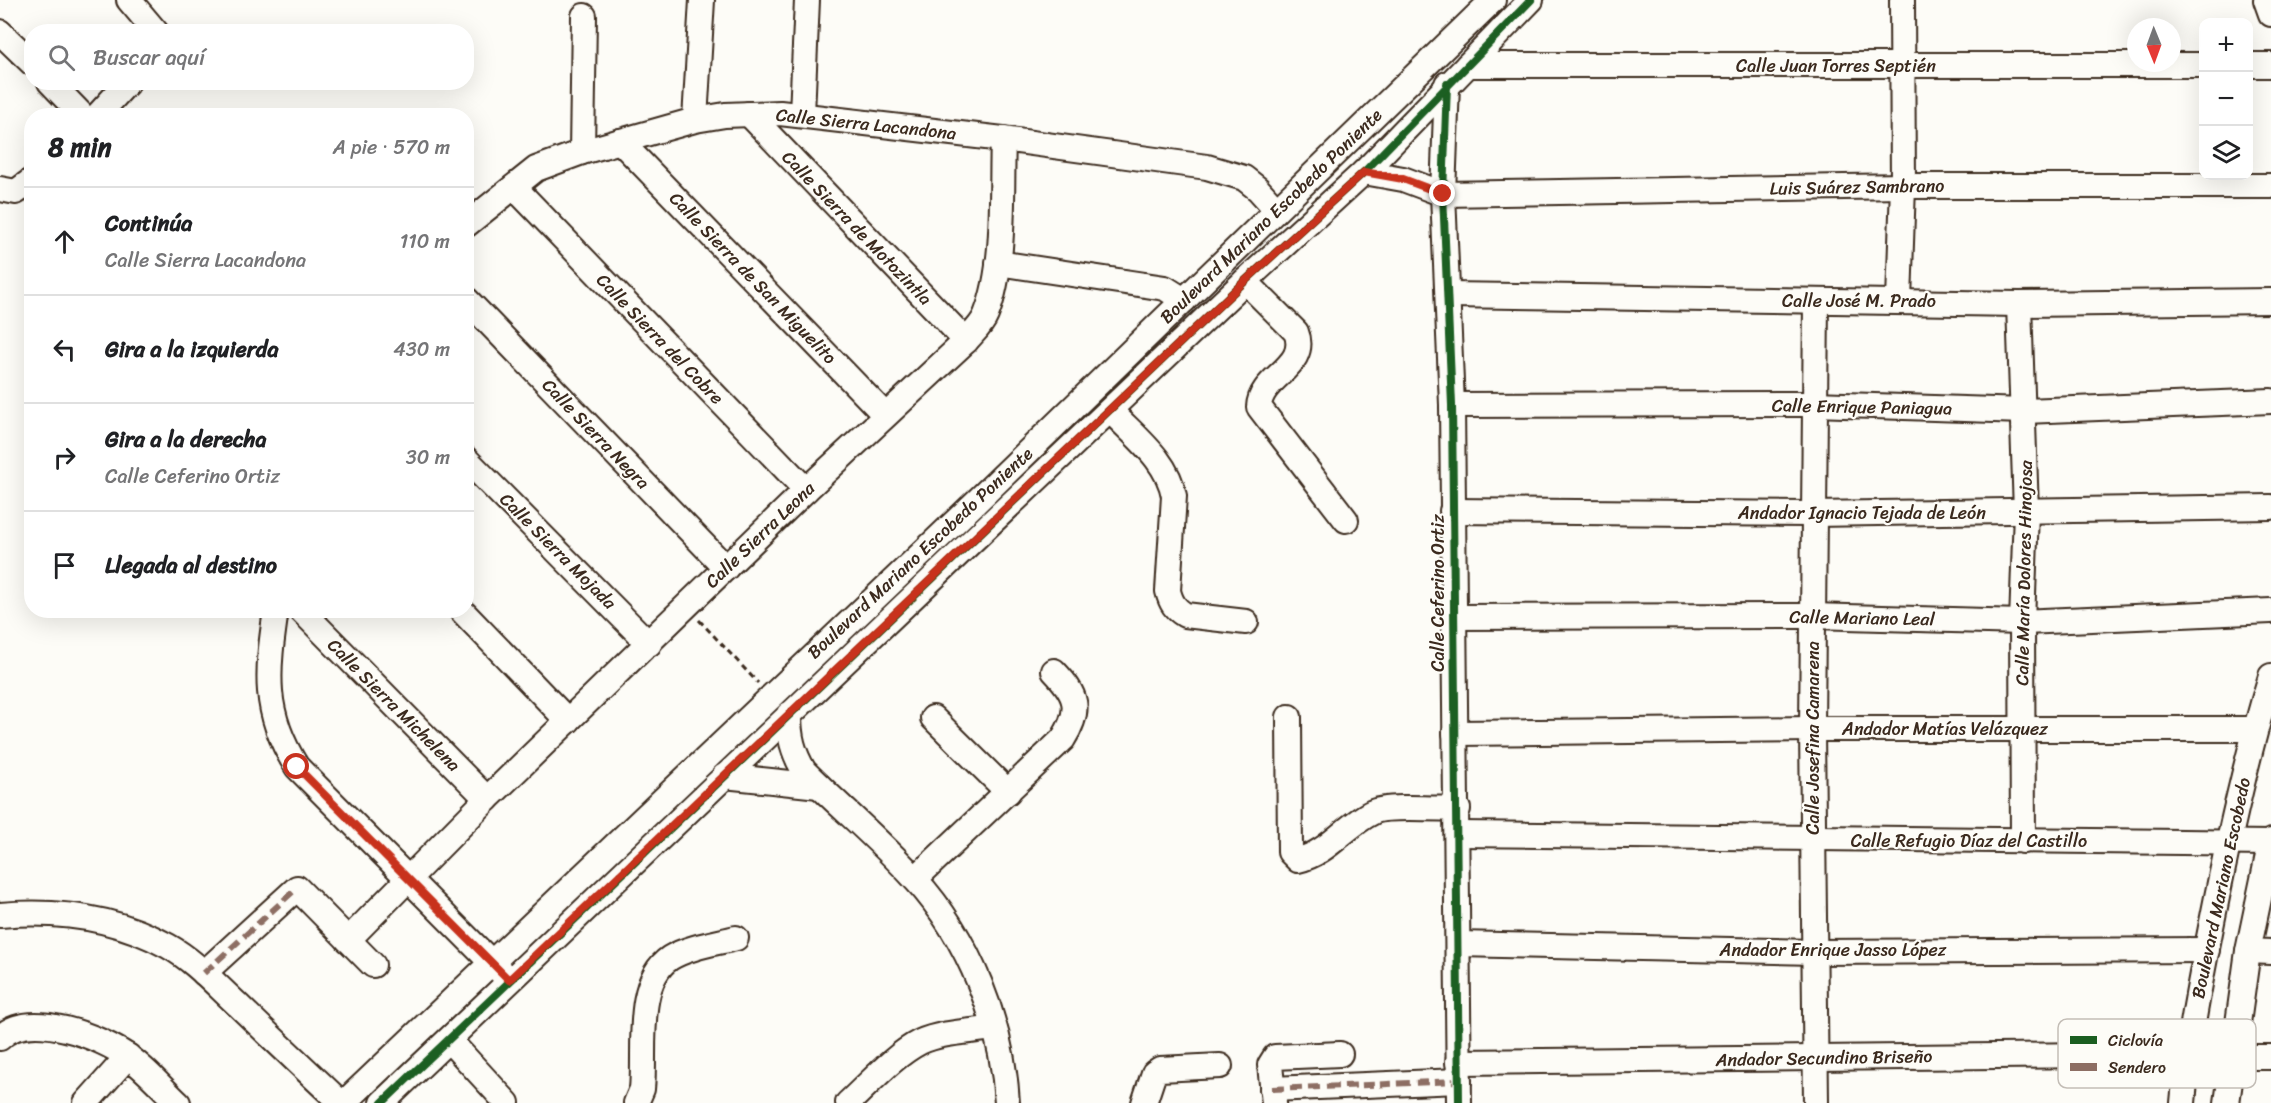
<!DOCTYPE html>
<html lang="es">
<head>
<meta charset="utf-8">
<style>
	:root { --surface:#fff; --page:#f2f2f2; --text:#202124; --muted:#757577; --line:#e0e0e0 }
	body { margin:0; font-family:Sriracha,sans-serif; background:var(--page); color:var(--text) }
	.controls { position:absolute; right:18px; top:18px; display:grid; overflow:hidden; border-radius:12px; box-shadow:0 6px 24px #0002 }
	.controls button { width:54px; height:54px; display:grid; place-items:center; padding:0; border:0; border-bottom:2px solid var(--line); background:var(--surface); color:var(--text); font:30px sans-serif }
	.compass { position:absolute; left:2127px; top:18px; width:54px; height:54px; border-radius:50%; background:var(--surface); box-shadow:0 6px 24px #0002; rotate:179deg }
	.stop { position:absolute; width:18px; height:18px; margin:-14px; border:4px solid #c8321e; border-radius:50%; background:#fff }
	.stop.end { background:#c8321e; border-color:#fff; box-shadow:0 2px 6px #0008 }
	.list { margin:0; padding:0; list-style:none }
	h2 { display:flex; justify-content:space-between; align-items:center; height:78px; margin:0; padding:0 24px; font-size:26px }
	h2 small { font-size:20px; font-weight:400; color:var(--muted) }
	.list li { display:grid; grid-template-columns:39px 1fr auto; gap:18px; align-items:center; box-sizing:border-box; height:108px; padding:0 24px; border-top:2px solid var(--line) }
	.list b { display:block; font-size:22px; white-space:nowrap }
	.list p { margin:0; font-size:20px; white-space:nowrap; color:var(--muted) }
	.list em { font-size:20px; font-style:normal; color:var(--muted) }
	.icon { flex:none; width:33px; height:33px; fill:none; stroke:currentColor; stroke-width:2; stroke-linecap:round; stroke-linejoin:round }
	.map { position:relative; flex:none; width:2271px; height:1103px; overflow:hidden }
	.search { position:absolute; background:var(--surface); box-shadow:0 6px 24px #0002; left:24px; top:24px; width:450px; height:66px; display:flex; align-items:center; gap:15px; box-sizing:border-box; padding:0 21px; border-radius:24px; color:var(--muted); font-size:22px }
	.panel { position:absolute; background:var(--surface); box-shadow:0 6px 24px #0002; left:24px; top:108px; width:450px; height:510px; border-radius:24px }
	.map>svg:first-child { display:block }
</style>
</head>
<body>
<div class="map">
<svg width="2271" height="1103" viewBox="0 0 2271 1103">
	<rect width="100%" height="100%" fill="#fdfcf7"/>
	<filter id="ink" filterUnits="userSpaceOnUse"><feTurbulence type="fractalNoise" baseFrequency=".0167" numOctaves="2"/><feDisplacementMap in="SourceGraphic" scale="12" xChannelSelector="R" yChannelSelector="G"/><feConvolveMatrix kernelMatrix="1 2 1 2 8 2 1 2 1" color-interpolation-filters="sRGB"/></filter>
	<g filter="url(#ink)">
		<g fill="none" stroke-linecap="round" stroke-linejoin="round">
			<defs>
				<g id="minor">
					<path d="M129,0L156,32"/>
					<path d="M2266,0L2271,14"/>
					<path d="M0,32L32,63"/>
					<path d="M1468,65H2204"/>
					<path d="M2248,65H2271"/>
					<path d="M50,82L83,116"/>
					<path d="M1447,84L1443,194L1452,405L1459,1103"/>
					<path d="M749,114L966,341"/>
					<path d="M802,114L807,0"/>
					<path d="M97,116L128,82"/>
					<path d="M695,120L702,0"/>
					<path d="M620,141L885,415"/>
					<path d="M582,152L584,16"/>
					<path d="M1364,172L1403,179L1443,194L1903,186H2271"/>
					<path d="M514,187L806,490"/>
					<path d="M0,189L16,192L32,180"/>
					<path d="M466,225L536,169L582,152L695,120L725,115L780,113L1003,139L1207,167L1244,178L1258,189L1276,209"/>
					<path d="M998,263L1165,288L1184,300"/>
					<path d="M1245,281L1296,332C1310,367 1260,376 1259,407L1346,520"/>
					<path d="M1448,295L2019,304L2271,301"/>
					<path d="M466,299L726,568"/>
					<path d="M1899,300L1903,186L1902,0"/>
					<path d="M1816,301L1812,729L1816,1103"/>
					<path d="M2019,304L2026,512L2022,622L2023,841"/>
					<path d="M1452,405L1814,404L2024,411L2271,401"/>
					<path d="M1111,411C1134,436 1168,460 1174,496L1168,591C1171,603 1175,609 1185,615L1246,622"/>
					<path d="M466,459L649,644"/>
					<path d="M1452,511L1813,514L2271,507"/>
					<path d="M276,610C267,672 262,712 297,767L502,973"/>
					<path d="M301,610L487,799"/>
					<path d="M461,610L568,721"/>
					<path d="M1453,617L1812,616L2022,622L2271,611"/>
					<path d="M789,714C789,737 793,752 804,771C841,808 881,841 915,879C969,938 1003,1024 1007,1103"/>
					<path d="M1289,717L1290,852L1298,860C1327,854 1347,824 1373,812C1386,805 1440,809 1458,809"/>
					<path d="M933,718L1008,792"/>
					<path d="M1455,733L1812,729H2255"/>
					<path d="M724,776L819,786"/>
					<path d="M1458,834L2271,843"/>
					<path d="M915,879L1063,739C1082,709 1077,695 1054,671"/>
					<path d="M0,915C58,910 117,918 168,946C195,961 216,985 238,1005C272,1038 306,1070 341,1103"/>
					<path d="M348,940L487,799L806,490L966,341C973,333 982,325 986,315C1006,265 1001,193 1003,139"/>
					<path d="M1459,944L1815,952L2207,950"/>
					<path d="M2248,951L2271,952"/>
					<path d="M204,973L297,888L373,965"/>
					<path d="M0,1038C28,1008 102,1037 130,1058C148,1071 162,1088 178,1103"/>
					<path d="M449,1040L507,1103"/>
					<path d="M2232,1057H2271"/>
					<path d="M1458,1062L2189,1054"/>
					<path d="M1272,1089L1459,1081"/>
					<path d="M86,1103L128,1056"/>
					<path d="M344,1103L976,502L1493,0"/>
					<path d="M382,1103L1245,281L1364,172L1531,0"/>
					<path d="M636,1103L642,1089C646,1051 634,982 670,958C688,947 716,943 736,938"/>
					<path d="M848,1103C870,1083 893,1056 920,1042C942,1032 970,1032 994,1028"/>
					<path d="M1144,1103L1154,1073L1160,1069L1220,1066"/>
					<path d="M1274,1103L1270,1065L1275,1057L1340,1054"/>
					<path d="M2183,1103C2188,1041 2201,978 2213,917C2229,836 2247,755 2271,676"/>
					<path d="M2227,1103L2248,951L2271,841"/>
				</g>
			</defs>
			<!-- minor casing -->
			<use href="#minor" stroke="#3b2a1e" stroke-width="28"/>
			<!-- path -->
			<path stroke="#3b2a1e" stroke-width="3" stroke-dasharray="6 4.5" stroke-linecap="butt" d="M699,620L758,683"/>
			<!-- minor -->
			<use href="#minor" stroke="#fdfcf7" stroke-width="24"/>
			<!-- quiet -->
			<g stroke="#8d6e63" stroke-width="6" stroke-dasharray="12 6" stroke-linecap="butt">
				<path d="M204,973L297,888"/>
				<path d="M1272,1089L1459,1081"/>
			</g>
			<defs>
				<g id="cycleway">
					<path d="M1447,84L1443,194L1452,405L1459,1103"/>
					<path d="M382,1103L1245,281L1364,172L1531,0"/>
				</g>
			</defs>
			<!-- cycleway casing -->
			<use href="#cycleway" stroke="#fdfcf7" stroke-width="11"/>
			<!-- cycleway -->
			<use href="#cycleway" stroke="#1b5e20" stroke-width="8"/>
		</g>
	</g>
	<g fill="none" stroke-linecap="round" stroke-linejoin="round" filter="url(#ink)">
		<!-- route -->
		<path stroke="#c8321e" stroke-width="8" d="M297,767L509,980L1245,281L1364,172L1403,179L1443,194"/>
	</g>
	<g text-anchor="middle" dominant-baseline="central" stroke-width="4.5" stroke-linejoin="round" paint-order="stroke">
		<!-- street labels -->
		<g font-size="18" fill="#3b2a1e" stroke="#fdfcf7">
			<text x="1836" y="66">Calle Juan Torres Septién</text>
			<text transform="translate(866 124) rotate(6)">Calle Sierra Lacandona</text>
			<text transform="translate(1857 187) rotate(-1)">Luis Suárez Sambrano</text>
			<text transform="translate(1271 216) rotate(-44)">Boulevard Mariano Escobedo Poniente</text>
			<text transform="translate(857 228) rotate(46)">Calle Sierra de Motozintla</text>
			<text transform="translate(753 278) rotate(46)">Calle Sierra de San Miguelito</text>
			<text x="1859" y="301">Calle José M. Prado</text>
			<text transform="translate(660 339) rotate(46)">Calle Sierra del Cobre</text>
			<text transform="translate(1862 407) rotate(1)">Calle Enrique Paniagua</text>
			<text transform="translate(596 434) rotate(46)">Calle Sierra Negra</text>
			<text x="1862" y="513">Andador Ignacio Tejada de León</text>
			<text transform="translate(760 535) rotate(-44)">Calle Sierra Leona</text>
			<text transform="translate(558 551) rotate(45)">Calle Sierra Mojada</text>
			<text transform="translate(920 553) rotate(-43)">Boulevard Mariano Escobedo Poniente</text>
			<text transform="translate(2024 573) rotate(-89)">Calle María Dolores Hinojosa</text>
			<text transform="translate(1438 593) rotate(-90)">Calle Ceferino Ortiz</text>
			<text transform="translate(1862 618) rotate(1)">Calle Mariano Leal</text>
			<text transform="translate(394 705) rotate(45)">Calle Sierra Michelena</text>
			<text x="1945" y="729">Andador Matías Velázquez</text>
			<text transform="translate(1813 738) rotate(-90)">Calle Josefina Camarena</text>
			<text x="1969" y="841">Calle Refugio Díaz del Castillo</text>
			<text transform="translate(2221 888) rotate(-78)">Boulevard Mariano Escobedo</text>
			<text x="1833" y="950">Andador Enrique Jasso López</text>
			<text transform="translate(1824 1058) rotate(-1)">Andador Secundino Briseño</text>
		</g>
	</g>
	<!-- legend -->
	<rect x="2058" y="1019" width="198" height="69" rx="9" fill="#fdfcf7" stroke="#c3bdb6" stroke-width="1.5"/>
	<rect x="2070" y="1036" width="27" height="8" fill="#1b5e20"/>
	<rect x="2070" y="1063" width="27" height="8" fill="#8d6e63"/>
	<g font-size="16" fill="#3b2a1e">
		<text x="2108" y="1046">Ciclovía</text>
		<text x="2108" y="1073">Sendero</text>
	</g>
</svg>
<div class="controls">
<button>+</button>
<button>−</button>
<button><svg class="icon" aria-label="layers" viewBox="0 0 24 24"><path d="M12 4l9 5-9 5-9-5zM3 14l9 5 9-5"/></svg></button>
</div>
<svg class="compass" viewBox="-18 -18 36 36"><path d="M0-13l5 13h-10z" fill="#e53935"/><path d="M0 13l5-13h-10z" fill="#757577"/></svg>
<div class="stop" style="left:297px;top:767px"></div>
<div class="stop end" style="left:1443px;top:194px"></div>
<div class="search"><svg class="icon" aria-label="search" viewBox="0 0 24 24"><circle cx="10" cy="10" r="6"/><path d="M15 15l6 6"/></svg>Buscar aquí</div>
<section class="panel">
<h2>8 min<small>A pie · 570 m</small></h2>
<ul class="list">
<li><svg class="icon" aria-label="ahead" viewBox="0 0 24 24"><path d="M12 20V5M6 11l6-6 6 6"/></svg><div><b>Continúa</b><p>Calle Sierra Lacandona</p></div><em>110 m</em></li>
<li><svg class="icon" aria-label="left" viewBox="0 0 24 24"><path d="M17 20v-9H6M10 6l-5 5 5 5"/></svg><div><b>Gira a la izquierda</b></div><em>430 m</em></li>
<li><svg class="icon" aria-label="right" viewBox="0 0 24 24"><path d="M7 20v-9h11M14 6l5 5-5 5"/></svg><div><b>Gira a la derecha</b><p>Calle Ceferino Ortiz</p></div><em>30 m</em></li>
<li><svg class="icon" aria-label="arrive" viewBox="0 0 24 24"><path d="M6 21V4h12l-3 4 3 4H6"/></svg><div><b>Llegada al destino</b></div></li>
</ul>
</section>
</div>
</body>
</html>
